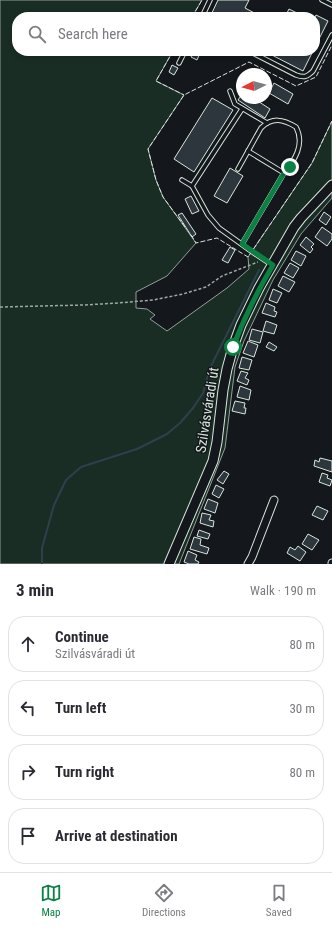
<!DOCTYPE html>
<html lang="en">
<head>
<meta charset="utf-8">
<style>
	:root { --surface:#fff; --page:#f7f7f7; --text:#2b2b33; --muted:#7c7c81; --line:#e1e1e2; --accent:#0b8043 }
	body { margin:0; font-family:"Roboto Condensed",sans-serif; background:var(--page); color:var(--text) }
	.compass { position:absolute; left:236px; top:68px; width:36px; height:36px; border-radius:50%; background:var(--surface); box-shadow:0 2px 6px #0003; rotate:264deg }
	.stop { position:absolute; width:12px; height:12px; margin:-9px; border:3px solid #0b8043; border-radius:50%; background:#fff }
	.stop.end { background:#0b8043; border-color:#fff; box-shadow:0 1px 4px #0008 }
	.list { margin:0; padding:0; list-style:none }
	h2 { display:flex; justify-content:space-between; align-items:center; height:52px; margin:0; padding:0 16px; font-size:17px }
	h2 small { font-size:13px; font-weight:400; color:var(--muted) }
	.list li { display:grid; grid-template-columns:26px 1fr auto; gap:12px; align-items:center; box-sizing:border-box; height:56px; margin:0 8px 8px; padding:0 8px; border:1px solid var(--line); border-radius:16px }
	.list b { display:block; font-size:15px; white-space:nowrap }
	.list p { margin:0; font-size:13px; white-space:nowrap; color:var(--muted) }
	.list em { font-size:13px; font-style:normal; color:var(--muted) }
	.icon { flex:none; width:22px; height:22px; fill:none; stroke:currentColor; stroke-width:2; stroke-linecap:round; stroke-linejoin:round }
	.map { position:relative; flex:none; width:332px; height:564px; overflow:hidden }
	.search { position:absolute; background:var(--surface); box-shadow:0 2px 6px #0003; left:12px; right:12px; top:12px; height:44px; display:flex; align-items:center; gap:10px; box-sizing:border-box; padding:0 14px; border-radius:16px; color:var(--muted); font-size:15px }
	.sheet { height:308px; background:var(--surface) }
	nav { display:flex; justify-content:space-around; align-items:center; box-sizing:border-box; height:56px; border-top:1px solid var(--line); background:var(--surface); font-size:11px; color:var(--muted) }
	nav a { display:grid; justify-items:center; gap:2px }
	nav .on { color:var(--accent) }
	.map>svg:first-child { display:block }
</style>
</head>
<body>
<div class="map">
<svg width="332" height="564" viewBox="0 0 332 564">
	<rect width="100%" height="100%" fill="#14181c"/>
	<!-- green -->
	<path fill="#1a2d24" stroke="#939e99" d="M0,0H202L192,17H17V51H173L156,81L184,95L148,149L156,180L163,197L196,243L167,276L136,292V308L147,309L155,315L150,319L167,331L227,288L249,269L248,257L312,163L332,121V198L301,234L273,280L244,341L235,367L225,448L179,564H0Z"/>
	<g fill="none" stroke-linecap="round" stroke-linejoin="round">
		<!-- stream -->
		<path stroke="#2f3f4d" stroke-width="2" d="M42,564V548L54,505L66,480L81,467L137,449L167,434L180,423L193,408L203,393L210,368L259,270"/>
	</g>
	<!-- building -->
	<g fill="#2c363c" stroke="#d8e6dc">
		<path d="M218,0H249L245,8L262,17H210Z"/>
		<path d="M289,9L305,17H285Z"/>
		<path d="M316,15L328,21L315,47V17Z"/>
		<path d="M194,51H201L197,60L191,57Z"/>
		<path d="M264,51H313L303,71Z"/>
		<path d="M172,65L178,68L174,75L169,72Z"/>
		<path d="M274,83L293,94L288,104L269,93Z"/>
		<path d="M242,94V98H253L270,109L265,118L238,100Z"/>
		<path d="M212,98L233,110L194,172L174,159Z"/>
		<path d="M230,168L243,176L227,203L214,196Z"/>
		<path d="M191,196L199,211L192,214L185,199Z"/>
		<path d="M324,212L331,217L326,225L319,220Z"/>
		<path d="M182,213L196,234L192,237L178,215Z"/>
		<path d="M322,227L332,234V239L327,246L315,237Z"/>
		<path d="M306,237L314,244L311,247L313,249L310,253L300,245Z"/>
		<path d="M230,247L235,250L228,263L222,260Z"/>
		<path d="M296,251L306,256L301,266L291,260Z"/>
		<path d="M290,263L299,268L293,278L284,273Z"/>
		<path d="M283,276L295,282L289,292L278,286Z"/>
		<path d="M273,289L282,293L277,303L269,300Z"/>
		<path d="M266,303L275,307L274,311L277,312L275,317L262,313Z"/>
		<path d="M266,321L277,325L274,334L263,331Z"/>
		<path d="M252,329L263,332L260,343L249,340Z"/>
		<path d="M248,341L258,345L254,357L243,353Z"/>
		<path d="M269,342L277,347L274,351L266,347Z"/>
		<path d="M242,357L252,360L249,370L239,368Z"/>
		<path d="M241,371L248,373L245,378L249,380L247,385L237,381Z"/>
		<path d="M240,386L251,390L249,400L237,397Z"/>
		<path d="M235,401L245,403L244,408H246L245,414L232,411Z"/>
		<path d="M320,458L332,461V472L314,466L315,460L319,462Z"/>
		<path d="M224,471L229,474L223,484L217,480Z"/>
		<path d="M322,473L328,475L327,478L332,480L330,486L319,482Z"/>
		<path d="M216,485L224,489L219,498L212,494Z"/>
		<path d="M208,499L218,503L215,513L204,509Z"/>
		<path d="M317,506L328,511L323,520L312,515Z"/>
		<path d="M202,513L211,515L209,520L214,521L213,527L200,523Z"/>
		<path d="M199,530L210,534L208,539L197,536Z"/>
		<path d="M308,534L319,540L312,550L302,544Z"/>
		<path d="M194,537L201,539L200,545L209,548L207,554L190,549Z"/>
		<path d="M298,546L306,552L300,561L287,553L290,547L295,550Z"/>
		<path d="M188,551L197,555L195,560L199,562L198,564H189L184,562Z"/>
	</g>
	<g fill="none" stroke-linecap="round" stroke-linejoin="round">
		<defs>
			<g id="service">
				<path d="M322,0L332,5"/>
				<path d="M202,17L210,0"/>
				<path d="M249,51L296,75C304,78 307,77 313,71L332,35"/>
				<path d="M179,63L185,51"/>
				<path d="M230,91L235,104L267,123"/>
				<path d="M248,151L284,173"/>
				<path d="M238,169L261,128C272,117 283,119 296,127C305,144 295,160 284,173L242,244"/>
				<path d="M182,180L192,186L208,215L219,228L251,251L272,265"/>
				<path d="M192,186L242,109"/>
			</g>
			<g id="minor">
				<path d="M248,564L252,557L274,500"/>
				<path d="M332,564V563"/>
			</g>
			<path id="secondary" d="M169,564L213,461L217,442L223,390L227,369L233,347L241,325L259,288L294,227L301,218L332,185"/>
		</defs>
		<!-- service casing -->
		<use href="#service" stroke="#d8e6dc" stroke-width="5.5"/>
		<!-- minor casing -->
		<use href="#minor" stroke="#d8e6dc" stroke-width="9"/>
		<!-- secondary casing -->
		<use href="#secondary" stroke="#d8e6dc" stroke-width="11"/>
		<!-- path -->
		<path stroke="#9da8a2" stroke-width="1.5" stroke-dasharray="3 2" stroke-linecap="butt" d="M0,307L84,305L118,303L153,300L183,294L206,287L222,276L258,262"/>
		<!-- service -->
		<use href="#service" stroke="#14181c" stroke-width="3.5"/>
		<!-- minor -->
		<use href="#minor" stroke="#14181c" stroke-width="7"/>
		<!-- secondary -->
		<use href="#secondary" stroke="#14181c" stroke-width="9"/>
		<!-- fence -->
		<g stroke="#d8e6dc" stroke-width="1" stroke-dasharray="5 2" stroke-linecap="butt">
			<path d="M192,17L202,0"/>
			<path d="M173,51L156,81L184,95"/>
			<path d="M185,227L163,197L156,180L148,149L184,95L249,62L296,86L316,77L332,45"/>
			<path d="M191,235L196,243L217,238L248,257L312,163L332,121"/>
		</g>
	</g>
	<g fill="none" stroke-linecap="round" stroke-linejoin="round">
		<!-- route -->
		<path stroke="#0b8043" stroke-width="5" d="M233,347C244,318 257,292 273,265L242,244L284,173L290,167"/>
	</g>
	<g text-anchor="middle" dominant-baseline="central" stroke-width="3" stroke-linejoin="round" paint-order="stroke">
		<!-- street labels -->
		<g font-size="14" fill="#d8e6dc" stroke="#14181c">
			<text transform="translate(207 410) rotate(-81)">Szilvásváradi út</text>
		</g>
	</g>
</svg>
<svg class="compass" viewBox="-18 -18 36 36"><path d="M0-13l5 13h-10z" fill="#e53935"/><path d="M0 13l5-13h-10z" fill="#7c7c81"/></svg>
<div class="stop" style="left:233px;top:347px"></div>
<div class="stop end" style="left:290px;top:167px"></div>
<div class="search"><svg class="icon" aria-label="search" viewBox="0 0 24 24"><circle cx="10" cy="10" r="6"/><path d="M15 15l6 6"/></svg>Search here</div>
</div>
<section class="sheet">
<h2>3 min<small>Walk · 190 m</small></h2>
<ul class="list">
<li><svg class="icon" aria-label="ahead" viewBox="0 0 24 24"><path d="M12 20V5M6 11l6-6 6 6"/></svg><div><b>Continue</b><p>Szilvásváradi út</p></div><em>80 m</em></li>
<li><svg class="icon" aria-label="left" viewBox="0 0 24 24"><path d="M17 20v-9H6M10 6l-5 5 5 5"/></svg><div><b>Turn left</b></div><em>30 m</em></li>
<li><svg class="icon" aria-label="right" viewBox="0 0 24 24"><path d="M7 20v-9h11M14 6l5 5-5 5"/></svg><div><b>Turn right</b></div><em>80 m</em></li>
<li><svg class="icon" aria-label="arrive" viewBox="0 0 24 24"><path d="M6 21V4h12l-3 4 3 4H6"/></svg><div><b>Arrive at destination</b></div></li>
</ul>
</section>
<nav>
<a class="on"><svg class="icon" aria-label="map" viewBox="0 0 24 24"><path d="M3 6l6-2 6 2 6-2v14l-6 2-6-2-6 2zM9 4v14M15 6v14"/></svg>Map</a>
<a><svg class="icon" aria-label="directions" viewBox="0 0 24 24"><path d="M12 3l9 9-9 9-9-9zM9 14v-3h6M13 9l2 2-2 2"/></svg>Directions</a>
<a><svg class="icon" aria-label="saved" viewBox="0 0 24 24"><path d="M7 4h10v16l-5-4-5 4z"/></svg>Saved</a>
</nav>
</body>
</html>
